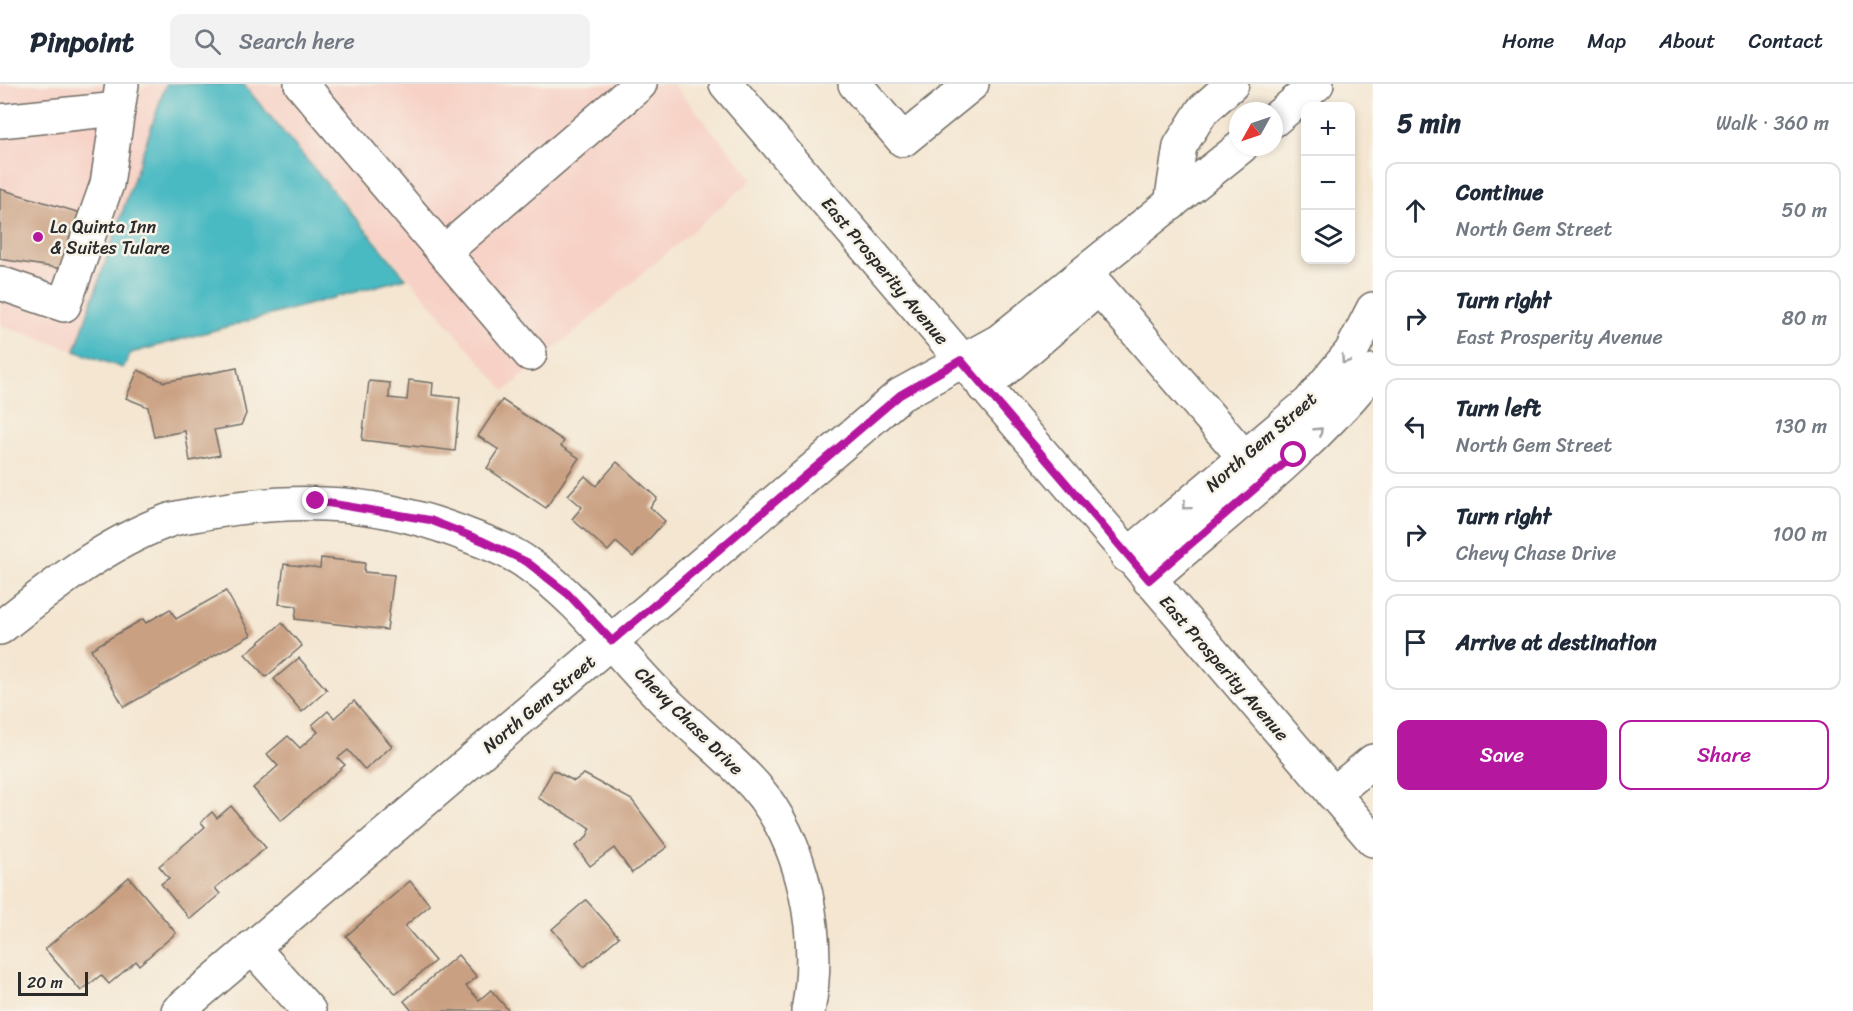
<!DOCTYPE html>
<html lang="en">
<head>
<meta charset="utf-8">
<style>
	:root { --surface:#fff; --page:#f2f2f3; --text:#1f2937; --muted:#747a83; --line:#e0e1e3; --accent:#b5179e }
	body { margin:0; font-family:Sriracha,sans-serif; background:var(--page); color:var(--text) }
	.controls { position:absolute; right:18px; top:18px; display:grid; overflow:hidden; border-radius:12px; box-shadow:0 3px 9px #0003 }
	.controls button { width:54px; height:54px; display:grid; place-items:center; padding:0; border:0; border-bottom:2px solid var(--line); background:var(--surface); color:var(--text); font:30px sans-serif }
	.compass { position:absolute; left:1229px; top:18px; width:54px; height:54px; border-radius:50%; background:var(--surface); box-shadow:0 3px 9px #0003; rotate:230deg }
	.scale { position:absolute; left:18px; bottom:15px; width:70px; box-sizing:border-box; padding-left:6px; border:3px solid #2b2b2b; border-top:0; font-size:16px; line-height:21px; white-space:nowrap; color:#2b2b2b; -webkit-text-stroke:4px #f7f3e8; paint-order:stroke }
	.stop { position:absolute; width:18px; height:18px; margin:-14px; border:4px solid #b5179e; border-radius:50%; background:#fff }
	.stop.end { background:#b5179e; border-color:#fff; box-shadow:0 2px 6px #0008 }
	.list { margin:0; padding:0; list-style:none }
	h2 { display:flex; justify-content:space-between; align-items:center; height:78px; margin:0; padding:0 24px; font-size:26px }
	h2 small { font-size:20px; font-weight:400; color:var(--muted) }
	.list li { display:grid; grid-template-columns:39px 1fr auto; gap:18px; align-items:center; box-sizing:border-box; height:96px; margin:0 12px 12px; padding:0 12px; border:2px solid var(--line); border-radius:12px }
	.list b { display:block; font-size:22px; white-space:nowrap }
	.list p { margin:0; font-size:20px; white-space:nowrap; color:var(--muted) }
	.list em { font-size:20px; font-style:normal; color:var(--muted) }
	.actions { display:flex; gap:12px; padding:18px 24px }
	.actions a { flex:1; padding:14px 0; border:2px solid var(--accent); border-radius:12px; text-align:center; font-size:21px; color:var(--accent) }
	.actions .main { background:var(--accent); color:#fff }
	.icon { flex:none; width:33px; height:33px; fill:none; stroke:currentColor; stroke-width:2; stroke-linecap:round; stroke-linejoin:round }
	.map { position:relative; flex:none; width:1373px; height:927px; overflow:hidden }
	header { display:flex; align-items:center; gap:36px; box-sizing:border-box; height:84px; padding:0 30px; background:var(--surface); border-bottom:2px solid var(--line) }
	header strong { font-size:28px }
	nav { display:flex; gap:33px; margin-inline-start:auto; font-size:21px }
	.search { width:420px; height:54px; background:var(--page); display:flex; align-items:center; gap:15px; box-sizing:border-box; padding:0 21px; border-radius:12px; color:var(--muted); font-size:22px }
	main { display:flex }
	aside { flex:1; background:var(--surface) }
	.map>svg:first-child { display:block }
</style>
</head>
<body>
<header>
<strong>Pinpoint</strong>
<div class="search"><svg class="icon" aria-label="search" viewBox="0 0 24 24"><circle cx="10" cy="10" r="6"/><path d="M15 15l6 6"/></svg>Search here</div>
<nav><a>Home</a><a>Map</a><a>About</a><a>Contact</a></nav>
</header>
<main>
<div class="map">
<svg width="1373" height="927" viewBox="0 0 1373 927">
	<rect width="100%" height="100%" fill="#f7f3e8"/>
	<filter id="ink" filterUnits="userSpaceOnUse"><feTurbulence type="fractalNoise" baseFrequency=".0167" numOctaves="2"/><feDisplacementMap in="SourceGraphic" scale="12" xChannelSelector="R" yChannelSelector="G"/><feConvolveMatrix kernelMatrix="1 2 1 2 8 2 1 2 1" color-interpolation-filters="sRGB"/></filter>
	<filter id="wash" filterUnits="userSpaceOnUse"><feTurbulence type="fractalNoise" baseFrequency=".008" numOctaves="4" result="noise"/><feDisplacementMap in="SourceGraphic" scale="24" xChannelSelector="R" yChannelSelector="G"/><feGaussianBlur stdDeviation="1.35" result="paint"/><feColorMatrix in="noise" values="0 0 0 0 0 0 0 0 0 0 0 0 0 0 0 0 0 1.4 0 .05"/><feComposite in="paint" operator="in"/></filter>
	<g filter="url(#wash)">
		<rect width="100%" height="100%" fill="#f4e6d1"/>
		<!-- built -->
		<g fill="#f7d1c6">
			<path d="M0,0H98L111,7L127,10L153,0H166L75,267L0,241Z"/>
			<path d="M244,0H673L753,95L505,307Z"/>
		</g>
		<!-- water -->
		<path fill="#4ab9c2" stroke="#3a7276" stroke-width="1.5" d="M166,0H243L406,194L131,269L123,284L75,267Z"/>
		<g id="blocks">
			<!-- building -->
			<g fill="#caa082">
				<path d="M0,105L84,130L64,185L0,175Z"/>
				<path d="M237,284L246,330L241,341L214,346L220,371L190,377L185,347L154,353L148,323L126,314L138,286L164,298Z"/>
				<path d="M409,296L433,299L432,311L460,314L455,367L362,356L369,297L390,299L389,314L407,316Z"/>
				<path d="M502,316L564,357L561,362L579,374L546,424L487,384L499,366L478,352Z"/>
				<path d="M617,378L657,414L650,423L665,437L633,473L616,458L608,467L572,435L582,423L568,411L585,392L596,402Z"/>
				<path d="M321,474L365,479L364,488L394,491L387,546L295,535L297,522L279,520L284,480L320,484Z"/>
				<path d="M226,507L251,551L124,623L91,565L143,535L146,539L170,525L176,535Z"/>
				<path d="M282,539L302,562L266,593L245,570Z"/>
				<path d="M299,574L327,606L302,628L274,595Z"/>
				<path d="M354,617L392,662L365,686L348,666L338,674L345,681L281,737L253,704L278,682L267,670L288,652L300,664L318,648L312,641L328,627L334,634Z"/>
				<path d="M553,686L574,697L584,690L632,716L667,763L632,789L614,764L590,782L575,762L586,754L591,744L538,714Z"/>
				<path d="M231,722L266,764L215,804L220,810L190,835L161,800L169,794L159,782L205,743L201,738L212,728L217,734Z"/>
				<path d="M129,793L176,849L139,881L136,877L109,900L101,891L81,907L45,865Z"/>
				<path d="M410,797L430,821L405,842L435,877L396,910L346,852Z"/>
				<path d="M586,816L619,853L584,883L552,845Z"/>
				<path d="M458,871L477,893L466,902L479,916L491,906L509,927H412L404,917Z"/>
			</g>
		</g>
	</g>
	<g filter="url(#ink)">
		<use href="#blocks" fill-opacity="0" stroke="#716c65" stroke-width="1.5"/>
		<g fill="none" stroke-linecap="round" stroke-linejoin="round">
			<defs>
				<g id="minor">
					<path d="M301,0L530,270"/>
					<path d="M855,0L903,56L972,0"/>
					<path d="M1274,36L1317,0"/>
					<path d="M0,37L118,25"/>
					<path d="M1171,120L1180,62L1202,27L1232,0"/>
					<path d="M444,168L640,0"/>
					<path d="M0,199L64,221L107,100L122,0"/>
					<path d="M984,303L1099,204L1244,373"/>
					<path d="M1127,472L1309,319L1351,268L1373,225"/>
					<path d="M1149,496C1226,429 1309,367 1373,287"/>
					<path d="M0,544C51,503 105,460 167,437C180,432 197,431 211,428C304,412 384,417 472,453C491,460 512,468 528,480C584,518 620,574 668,620C697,648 728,672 755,702C805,760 822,853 808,927"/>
					<path d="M1333,710L1373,677"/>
					<path d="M252,863L309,927"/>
					<path d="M178,927L900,311L999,257L1241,63"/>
				</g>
				<path id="major" d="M726,0L1373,756"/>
			</defs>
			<!-- minor casing -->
			<use href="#minor" stroke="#716c65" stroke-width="36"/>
			<!-- major casing -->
			<use href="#major" stroke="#716c65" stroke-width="36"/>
			<!-- minor -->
			<use href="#minor" stroke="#fff" stroke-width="33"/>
			<!-- major -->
			<use href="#major" stroke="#fff" stroke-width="33"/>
		</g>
		<!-- one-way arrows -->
		<defs><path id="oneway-chevron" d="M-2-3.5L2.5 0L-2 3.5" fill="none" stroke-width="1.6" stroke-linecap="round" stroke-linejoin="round" transform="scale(1.5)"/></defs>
		<g stroke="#a0a0a0">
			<use href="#oneway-chevron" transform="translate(1345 276) rotate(126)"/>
			<use href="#oneway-chevron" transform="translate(1319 347) rotate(-43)"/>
			<use href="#oneway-chevron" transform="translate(1186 422) rotate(140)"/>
		</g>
	</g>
	<g fill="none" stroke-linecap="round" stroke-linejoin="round" filter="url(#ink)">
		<!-- route -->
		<path stroke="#b5179e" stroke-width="8" d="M316,417L430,436L483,457L527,478L568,510L612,557L900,311L961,276L1149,496L1294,371"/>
	</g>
	<!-- markers -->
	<circle fill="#b5179e" stroke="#f7f3e8" stroke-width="2" cx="38" cy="153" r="6"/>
	<g text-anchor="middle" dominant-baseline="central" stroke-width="5" stroke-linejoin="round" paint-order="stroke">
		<!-- poi labels -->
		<g font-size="18" fill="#2b2b2b" stroke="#f7f3e8" text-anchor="start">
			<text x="50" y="143">La Quinta Inn<tspan x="50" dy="21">&amp; Suites Tulare</tspan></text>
		</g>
		<!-- street labels -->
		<g font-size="18" fill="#2b2b2b" stroke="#f7f3e8">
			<text transform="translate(885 187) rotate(50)">East Prosperity Avenue</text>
			<text transform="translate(1261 358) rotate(-41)">North Gem Street</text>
			<text transform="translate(1224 584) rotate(49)">East Prosperity Avenue</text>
			<text transform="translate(539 620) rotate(-40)">North Gem Street</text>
			<text transform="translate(689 637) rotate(45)">Chevy Chase Drive</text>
		</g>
	</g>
</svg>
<div class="controls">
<button>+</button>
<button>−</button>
<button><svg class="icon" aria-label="layers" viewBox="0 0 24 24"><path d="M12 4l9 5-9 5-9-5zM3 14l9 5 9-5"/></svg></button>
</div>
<svg class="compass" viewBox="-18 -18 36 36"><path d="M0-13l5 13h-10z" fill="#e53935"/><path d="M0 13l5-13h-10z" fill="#747a83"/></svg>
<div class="scale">20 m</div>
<div class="stop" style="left:1294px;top:371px"></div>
<div class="stop end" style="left:316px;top:417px"></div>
</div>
<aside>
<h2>5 min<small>Walk · 360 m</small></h2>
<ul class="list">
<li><svg class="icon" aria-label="ahead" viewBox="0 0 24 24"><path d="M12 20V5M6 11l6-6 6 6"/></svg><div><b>Continue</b><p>North Gem Street</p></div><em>50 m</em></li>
<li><svg class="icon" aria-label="right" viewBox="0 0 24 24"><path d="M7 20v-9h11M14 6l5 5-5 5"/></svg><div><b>Turn right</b><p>East Prosperity Avenue</p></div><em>80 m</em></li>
<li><svg class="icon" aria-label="left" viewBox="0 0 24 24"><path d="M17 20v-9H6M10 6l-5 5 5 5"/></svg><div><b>Turn left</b><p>North Gem Street</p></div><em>130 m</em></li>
<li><svg class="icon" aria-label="right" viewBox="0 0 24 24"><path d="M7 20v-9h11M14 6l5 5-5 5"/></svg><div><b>Turn right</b><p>Chevy Chase Drive</p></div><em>100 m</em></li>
<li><svg class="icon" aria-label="arrive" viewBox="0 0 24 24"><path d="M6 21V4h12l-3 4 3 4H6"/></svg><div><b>Arrive at destination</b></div></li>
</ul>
<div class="actions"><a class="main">Save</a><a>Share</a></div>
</aside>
</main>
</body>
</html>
